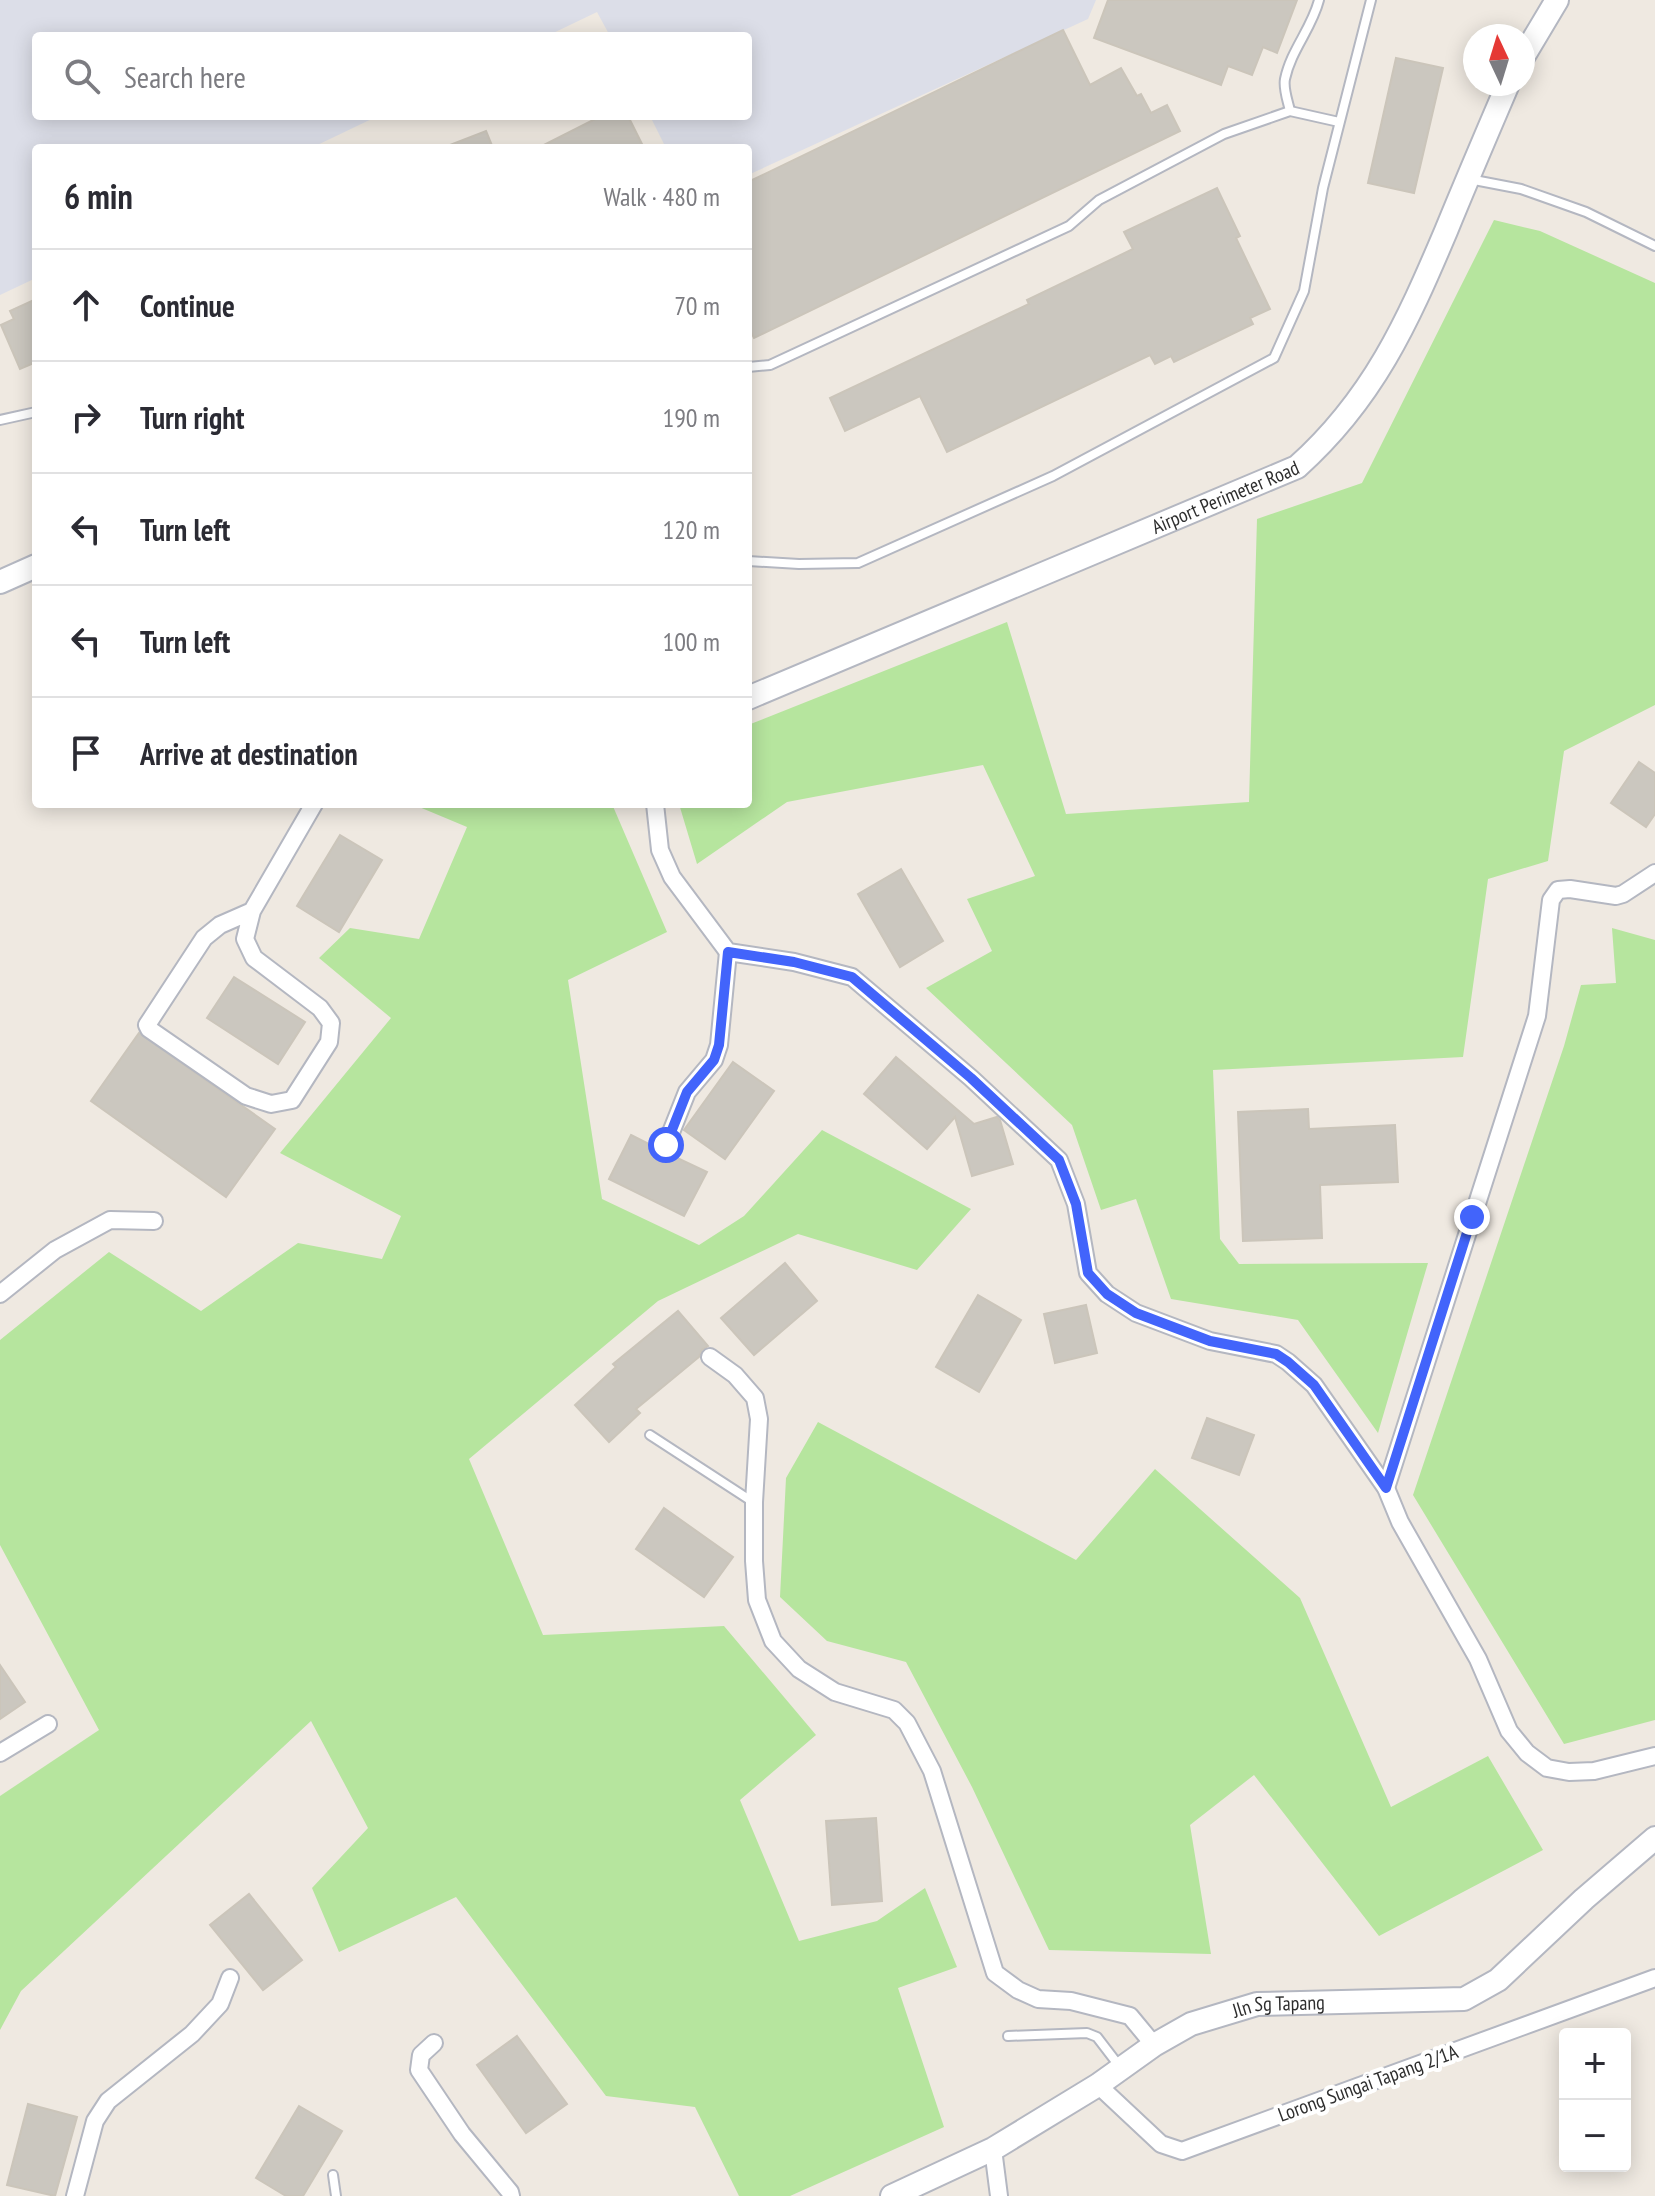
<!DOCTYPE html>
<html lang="en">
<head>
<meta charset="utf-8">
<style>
	:root { --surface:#fff; --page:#f7f7f7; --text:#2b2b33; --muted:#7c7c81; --line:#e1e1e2 }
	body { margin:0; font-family:"PT Sans Narrow",sans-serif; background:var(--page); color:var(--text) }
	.controls { position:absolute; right:24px; bottom:24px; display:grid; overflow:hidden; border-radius:8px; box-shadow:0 4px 20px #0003 }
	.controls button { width:72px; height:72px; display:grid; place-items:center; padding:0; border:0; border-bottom:2px solid var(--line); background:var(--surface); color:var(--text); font:40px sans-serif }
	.compass { position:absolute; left:1463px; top:24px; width:72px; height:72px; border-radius:50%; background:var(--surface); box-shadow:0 4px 20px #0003; rotate:356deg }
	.stop { position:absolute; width:24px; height:24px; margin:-18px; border:6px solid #4264fb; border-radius:50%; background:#fff }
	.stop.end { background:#4264fb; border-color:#fff; box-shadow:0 2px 8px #0008 }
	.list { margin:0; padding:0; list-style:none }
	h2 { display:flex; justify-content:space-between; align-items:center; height:104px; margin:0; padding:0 32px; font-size:34px }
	h2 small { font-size:26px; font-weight:400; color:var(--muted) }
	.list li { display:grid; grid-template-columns:52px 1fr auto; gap:24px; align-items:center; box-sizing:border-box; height:112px; padding:0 32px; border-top:2px solid var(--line) }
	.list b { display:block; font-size:30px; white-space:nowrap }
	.list em { font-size:26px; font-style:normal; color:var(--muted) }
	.icon { flex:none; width:44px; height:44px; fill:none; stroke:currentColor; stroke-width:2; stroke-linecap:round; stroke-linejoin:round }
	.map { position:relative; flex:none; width:1655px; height:2196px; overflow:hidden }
	.search { position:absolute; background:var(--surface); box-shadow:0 4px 20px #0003; left:32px; top:32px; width:720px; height:88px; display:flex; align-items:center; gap:20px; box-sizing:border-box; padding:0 28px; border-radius:8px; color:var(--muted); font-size:30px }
	.panel { position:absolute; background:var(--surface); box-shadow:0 4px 20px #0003; left:32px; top:144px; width:720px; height:664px; border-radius:8px }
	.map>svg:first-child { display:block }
</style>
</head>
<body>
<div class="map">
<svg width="1655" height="2196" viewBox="0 0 1655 2196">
	<rect width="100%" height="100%" fill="#efe9e1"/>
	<!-- airport -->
	<path fill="#dcdee8" d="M0,0H1096L1088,19L748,175V148H666L650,116H748V36H610L597,12L547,36H36V116H378L311,148H36V278L0,295Z"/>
	<!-- green -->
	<g fill="#b6e59e">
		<path d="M1494,220L1540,231L1655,283V705L1564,751L1548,861L1488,879L1463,1057L1213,1070L1220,1239L1239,1264L1428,1263L1378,1433L1298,1320L1171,1299L1136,1199L1101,1210L1072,1125L926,988L992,951L967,899L1035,876L983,765L787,802L697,864L679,804H748V725L1007,622L1066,814L1249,802L1257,519L1362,483Z"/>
		<path d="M412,804H612L667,932L568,980L602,1199L699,1245L744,1216L822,1130L971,1209L917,1270L798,1234L658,1301L469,1459L543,1635L724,1626L816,1735L740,1800L799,1941L877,1921L925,1888L957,1967L898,1988L944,2127L790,2196H739L695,2107L606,2096L456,1897L339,1952L312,1888L368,1828L311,1721L21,1991L0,2030V1796L99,1730L0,1545V1340L109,1252L201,1311L298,1243L382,1259L401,1216L280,1153L391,1018L319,958L350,928L419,939L467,827Z"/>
		<path d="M1612,928L1655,940V1720L1564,1744L1413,1495L1564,1046L1581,985L1616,983Z"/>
		<path d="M818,1422L1076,1560L1155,1469L1300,1598L1391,1807L1488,1756L1543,1850L1379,1936L1254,1775L1190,1825L1211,1954L1049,1950L972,1787L906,1662L827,1641L780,1597L786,1478Z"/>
	</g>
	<!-- building -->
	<g fill="#cbc7bf" stroke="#cbc5ba" stroke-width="2">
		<path d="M1108,0H1297L1277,53L1263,47L1252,75L1228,66L1221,85L1094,38Z"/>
		<path d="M1063,30L1090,85L1121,68L1137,96L1141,94L1151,113L1167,105L1180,131L754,338L748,326V182Z"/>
		<path d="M1396,58L1443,68L1414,193L1368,183Z"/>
		<path d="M601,116H628L644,148H538Z"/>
		<path d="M486,131L493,148H446L445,147Z"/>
		<path d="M1217,188L1240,236L1236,238L1270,309L1250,318L1253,324L1174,362L1171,356L1155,364L1150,355L947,452L920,396L845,431L830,398L1029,304L1027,300L1133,249L1124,232Z"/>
		<path d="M36,299V362L20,369L1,325L14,319L10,311Z"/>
		<path d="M1639,762L1655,773V814L1646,827L1611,803Z"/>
		<path d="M340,835L382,860L339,932L297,906Z"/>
		<path d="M901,869L943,941L900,967L858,894Z"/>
		<path d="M234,977L305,1022L278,1064L207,1018Z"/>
		<path d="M139,1033L275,1129L226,1197L91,1101Z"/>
		<path d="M896,1057L974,1124L997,1117L1000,1120L1013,1164L972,1176L955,1117L927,1149L864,1094Z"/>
		<path d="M733,1062L774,1091L725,1159L684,1130Z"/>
		<path d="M1308,1109L1309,1129L1395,1125L1398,1182L1320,1185L1322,1238L1243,1241L1238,1112Z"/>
		<path d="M631,1135L655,1147L661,1155H671L707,1172L684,1216L609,1179Z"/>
		<path d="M785,1263L817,1301L754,1355L721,1318Z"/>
		<path d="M978,1295L1021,1320L979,1392L936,1367Z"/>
		<path d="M1086,1305L1097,1353L1055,1363L1044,1314Z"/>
		<path d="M678,1311L708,1346L702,1350L699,1357L636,1409L640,1413L609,1442L575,1405L616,1367L613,1364Z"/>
		<path d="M1207,1418L1254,1435L1239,1475L1192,1458Z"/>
		<path d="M664,1508L733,1557L704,1597L636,1549Z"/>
		<path d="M0,1665L25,1702L0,1719Z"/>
		<path d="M876,1818L882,1901L832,1905L826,1821Z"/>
		<path d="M249,1894L302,1960L263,1990L210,1925Z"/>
		<path d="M517,2036L567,2104L526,2133L477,2065Z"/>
		<path d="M28,2104L77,2117L55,2196L7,2185Z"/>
		<path d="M299,2106L342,2131L303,2196H286L256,2178Z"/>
	</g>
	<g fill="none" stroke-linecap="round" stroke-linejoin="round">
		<defs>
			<g id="lane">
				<path d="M1290,111C1288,101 1283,89 1285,79C1291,50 1312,28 1319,0"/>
				<path d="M1469,179L1521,189L1586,212L1655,246"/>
				<path d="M748,367L770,365L1069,226L1099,200L1224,134L1290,111L1339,122"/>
				<path d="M0,420L36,412"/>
				<path d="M748,561L799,564L858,563L1053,476L1274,358L1304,291L1323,188L1371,0"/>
				<path d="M650,1435L753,1502"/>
				<path d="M1008,2036L1087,2033L1097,2037L1120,2067"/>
				<path d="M333,2175L336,2196"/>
			</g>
			<g id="street">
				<path d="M655,804L660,850L672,877L728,952L794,962L852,977L971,1078L1059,1160L1076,1204L1088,1273L1107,1294L1136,1313L1210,1341L1276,1354L1288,1362L1314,1385L1386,1488L1400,1522L1478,1659L1509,1731L1527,1753L1547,1768L1569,1772L1594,1771L1655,1756"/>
				<path d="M252,911L220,925L204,938L147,1025L149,1029L246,1096L271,1104L292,1100L329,1042L331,1023L320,1008L254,958L245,939L252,911L314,804"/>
				<path d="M666,1145L687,1092L714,1060L719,1045L728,952"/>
				<path d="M0,1294L55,1250L110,1220L154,1221"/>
				<path d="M710,1357L735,1375L755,1398L759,1419L754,1502V1561L757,1600L773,1641L799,1669L835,1692L894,1710L907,1723L932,1771L995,1973L1018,1990L1038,1999L1071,2001L1130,2016L1154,2045"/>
				<path d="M1386,1488L1537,1016L1551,900L1558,890L1570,889L1616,896L1623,894L1655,873"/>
				<path d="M0,1753L48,1724"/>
				<path d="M434,2043L421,2055L419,2070L462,2134L510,2192L511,2196"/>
				<path d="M1098,2085L1161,2144L1182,2151L1655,1978"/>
				<path d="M993,2149L999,2196"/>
				<path d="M75,2196L95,2121L108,2101L192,2034L220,2004L230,1978"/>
			</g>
			<g id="secondary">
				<path d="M1523,57L1557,0"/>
				<path d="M0,582L36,566"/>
				<path id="s1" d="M748,698L1297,467C1373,399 1407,323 1446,231C1466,182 1487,133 1508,84"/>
				<path id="s2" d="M892,2196L993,2149L1098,2085L1154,2045L1191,2024L1257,2004L1464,1999L1498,1980L1584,1899L1655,1838"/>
			</g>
		</defs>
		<!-- lane casing -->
		<use href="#lane" stroke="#b4b7c1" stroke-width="12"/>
		<!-- street casing -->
		<use href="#street" stroke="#b4b7c1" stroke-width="20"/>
		<!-- secondary casing -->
		<use href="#secondary" stroke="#b4b7c1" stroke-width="26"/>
		<!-- lane -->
		<use href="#lane" stroke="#fff" stroke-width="8"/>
		<!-- street -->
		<use href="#street" stroke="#fff" stroke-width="16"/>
		<!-- secondary -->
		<use href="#secondary" stroke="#fff" stroke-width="22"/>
	</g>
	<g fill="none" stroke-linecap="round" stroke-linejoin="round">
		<!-- route -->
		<path stroke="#4264fb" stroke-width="10" d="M666,1145L687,1092L714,1060L719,1045L728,952L794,962L852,977L971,1078L1059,1160L1076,1204L1088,1273L1107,1294L1136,1313L1210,1341L1276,1354L1288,1362L1314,1385L1386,1488L1472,1217"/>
	</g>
	<g text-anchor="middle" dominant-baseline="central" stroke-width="8" stroke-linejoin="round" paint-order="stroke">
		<!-- street labels -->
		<g font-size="20" fill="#2e2e2e" stroke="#fff">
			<text stroke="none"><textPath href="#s1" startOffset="518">Airport Perimeter Road</textPath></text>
			<text stroke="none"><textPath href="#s2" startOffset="436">Jln Sg Tapang</textPath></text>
			<text transform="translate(1368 2083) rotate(-20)">Lorong Sungai Tapang 2/1A</text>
		</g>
	</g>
</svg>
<div class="controls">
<button>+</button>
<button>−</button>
</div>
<svg class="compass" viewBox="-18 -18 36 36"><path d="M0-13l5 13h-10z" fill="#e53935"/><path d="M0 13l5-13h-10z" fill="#7c7c81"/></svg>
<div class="stop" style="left:666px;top:1145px"></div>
<div class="stop end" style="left:1472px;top:1217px"></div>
<div class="search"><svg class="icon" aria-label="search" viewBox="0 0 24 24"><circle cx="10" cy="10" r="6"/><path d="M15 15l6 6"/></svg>Search here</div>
<section class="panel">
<h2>6 min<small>Walk · 480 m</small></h2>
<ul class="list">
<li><svg class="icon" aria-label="ahead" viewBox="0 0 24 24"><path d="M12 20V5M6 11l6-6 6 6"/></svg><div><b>Continue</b></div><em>70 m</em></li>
<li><svg class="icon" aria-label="right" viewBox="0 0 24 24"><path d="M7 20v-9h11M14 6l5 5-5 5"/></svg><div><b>Turn right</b></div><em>190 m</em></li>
<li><svg class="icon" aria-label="left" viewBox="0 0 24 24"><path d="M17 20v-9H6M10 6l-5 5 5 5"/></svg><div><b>Turn left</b></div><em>120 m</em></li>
<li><svg class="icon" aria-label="left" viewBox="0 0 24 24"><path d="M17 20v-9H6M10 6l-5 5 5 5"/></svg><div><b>Turn left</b></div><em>100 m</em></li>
<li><svg class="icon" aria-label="arrive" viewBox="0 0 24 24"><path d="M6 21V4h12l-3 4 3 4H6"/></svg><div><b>Arrive at destination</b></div></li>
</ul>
</section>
</div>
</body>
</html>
